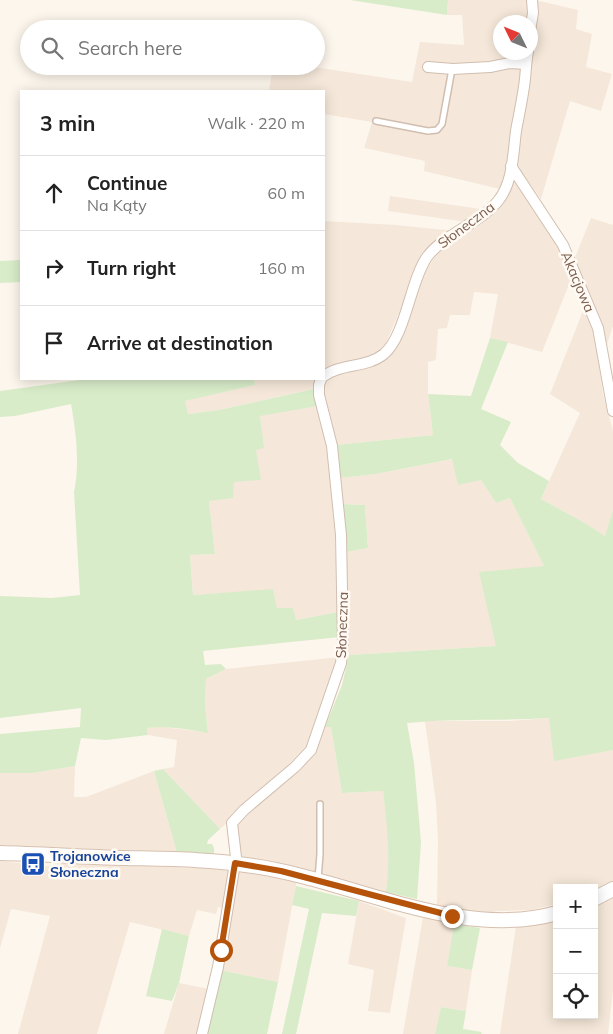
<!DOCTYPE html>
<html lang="en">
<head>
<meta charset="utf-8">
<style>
	:root { --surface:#fff; --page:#f2f2f2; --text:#222; --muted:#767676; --line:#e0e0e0 }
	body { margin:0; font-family:Mulish,sans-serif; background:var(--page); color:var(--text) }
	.controls { position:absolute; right:15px; bottom:15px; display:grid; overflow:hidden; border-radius:0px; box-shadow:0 2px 12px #0003 }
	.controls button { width:45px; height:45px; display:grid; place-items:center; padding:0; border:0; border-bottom:1px solid var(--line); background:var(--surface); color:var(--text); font:25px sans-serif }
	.compass { position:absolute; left:493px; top:15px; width:45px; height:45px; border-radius:50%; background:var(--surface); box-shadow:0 2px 12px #0003; rotate:313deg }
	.stop { position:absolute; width:15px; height:15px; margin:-11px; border:4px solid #b45309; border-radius:50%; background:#fff }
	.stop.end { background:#b45309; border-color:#fff; box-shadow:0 1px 5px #0008 }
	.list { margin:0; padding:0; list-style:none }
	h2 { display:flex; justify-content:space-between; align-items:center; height:65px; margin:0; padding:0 20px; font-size:21px }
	h2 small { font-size:16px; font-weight:400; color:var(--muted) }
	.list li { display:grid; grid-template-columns:32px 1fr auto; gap:15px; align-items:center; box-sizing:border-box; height:75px; padding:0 20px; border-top:1px solid var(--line) }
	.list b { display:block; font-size:19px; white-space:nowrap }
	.list p { margin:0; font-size:16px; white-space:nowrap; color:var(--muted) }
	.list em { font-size:16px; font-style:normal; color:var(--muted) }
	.icon { flex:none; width:28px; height:28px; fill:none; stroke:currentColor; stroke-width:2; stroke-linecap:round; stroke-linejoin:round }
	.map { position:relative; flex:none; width:613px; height:1034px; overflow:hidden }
	.search { position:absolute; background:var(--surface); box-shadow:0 2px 12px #0003; left:20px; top:20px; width:305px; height:55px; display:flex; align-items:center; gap:12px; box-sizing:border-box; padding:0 18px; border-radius:28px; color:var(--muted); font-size:19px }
	.panel { position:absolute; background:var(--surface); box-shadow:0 2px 12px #0003; left:20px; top:90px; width:305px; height:290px; border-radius:0px }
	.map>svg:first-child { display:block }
</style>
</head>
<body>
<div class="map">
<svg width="613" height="1034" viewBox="0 0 613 1034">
	<rect width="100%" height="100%" fill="#fdf6ec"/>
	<!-- residential -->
	<g fill="#f5e8da">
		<path d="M448,0H527V22H500V52L525,53L510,157L500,189L424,171L425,161L364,148L372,122L324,114V91H269L273,66H308L412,82L420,42L464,45L462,15H447Z"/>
		<path d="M535,0L578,10L576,29L592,34L586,67L612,74L601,111L570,101L541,199L514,162L537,14Z"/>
		<path d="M511,181H517L551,233L572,277L542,352L490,338L498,294L474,292L470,315H450L447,328L438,329L436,360L428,362V394L433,435L336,445L321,392L323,383L330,375L370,364L399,339L426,270L438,253L503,204Z"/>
		<path d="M390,196L474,208L485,210L467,222L388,211Z"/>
		<path d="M591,218L613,225V326L607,344L591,296L574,260Z"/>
		<path d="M324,221L396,225L455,231L414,277L383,350L371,358L324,373Z"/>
		<path d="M585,306L595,335L603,394L613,431V510L605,537L583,522L541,499L580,413L550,394Z"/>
		<path d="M254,379H316L314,389L219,410L188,414L184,401L255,385Z"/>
		<path d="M318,406L332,462L338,612L296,620L277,608L273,590L193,595L190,555L215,554L209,501L233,482L256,450L263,447L260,415Z"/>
		<path d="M453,459L481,480L496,503L510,498L544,566L496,646L349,655L346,552L368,548L365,505L342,504L340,478L376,474Z"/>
		<path d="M340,657L310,744L299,760L220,829L163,769L174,767L177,740L148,735L147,728L161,727L208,732L205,706L206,679L226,669Z"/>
		<path d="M549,718L599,752L613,750V881L594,891V888H557V904L531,910L473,912L437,905L438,840L436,803L425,721H510Z"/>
		<path d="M325,727H331L342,793L383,791L389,840V865L386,892L275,862L241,857L235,826L237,821L315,751Z"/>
		<path d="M75,766L74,797H86L154,771L177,853L0,845V773H33Z"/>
		<path d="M0,861L48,866L70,863L224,869L226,871L237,872L242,869L297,880L278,982L220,970L227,909L218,907L216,914L197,910L189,936L130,922L97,1034H18L50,916L11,909L0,948Z"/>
		<path d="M613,894V991L608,1034H500L516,926L557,919V1015H594V904Z"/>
		<path d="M359,901L406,918L390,1013L368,1011L374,970L348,964Z"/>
		<path d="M423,917L454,924L447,966L472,970L466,1011L441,1007L435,1034H403Z"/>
		<path d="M179,983L209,989L198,1034H164Z"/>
	</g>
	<!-- green -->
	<g fill="#d8ecc9">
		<path d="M350,0H448L447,15Z"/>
		<path d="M21,260V282L0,283V261Z"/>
		<path d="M490,338L508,342L481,409L511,422L500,445L518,463L549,481L541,499L583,522L605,536L613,510V750L554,761L549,718C502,721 454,718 407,723L414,763L421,842L417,899L386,892C391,855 387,827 383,791L342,793L331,727H325L342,685L349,655L496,646L479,572L544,566L510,498L496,503L481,480L458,485L452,459L376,474L340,478L336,445L433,435L428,394L471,396Z"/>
		<path d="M87,379H254L255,385L185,401L188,414L219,410L314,389L318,406L260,416L264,448L256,450L261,480L234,482L233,498L209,501L215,554L190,555L193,595L273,589L277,608H293L296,620L338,612L340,637L203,651L205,665L221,664L226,669L206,679L205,706L208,733C188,729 168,726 147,728L148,735L106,740L81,738L75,766L33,773H0V734L80,727L81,708L0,718V596L52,598L80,595L74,492C80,464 76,432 71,404L15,416L0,417V391Z"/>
		<path d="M342,504L365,505L368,548L346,552Z"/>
		<path d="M163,769L220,829L208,840L207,844H212L214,848V854L177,853L154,771Z"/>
		<path d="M296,886L359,901L356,916L322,913L296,1034H282L309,909L292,905Z"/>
		<path d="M454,924L480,928L472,970L447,966Z"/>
		<path d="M162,929L189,936L179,983L172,1001L146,996Z"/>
		<path d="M220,970L278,982L267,1034H204Z"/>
		<path d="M441,1007L466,1011L463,1029L482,1032L481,1034H435Z"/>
	</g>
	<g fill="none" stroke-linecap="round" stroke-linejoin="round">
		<defs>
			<g id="lane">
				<path d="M376,121L428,131L437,130L442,124L452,69"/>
				<path d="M318,879L320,854V804"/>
			</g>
			<g id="street">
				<path d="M530,31L533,13L532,0"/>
				<path d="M428,67L453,69L490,67L510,63L526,64"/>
				<path d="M511,166L563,245L598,328L613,411"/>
				<path d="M324,376C341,363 367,368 384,354C406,335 410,281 427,257C444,234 480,223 498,201C513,183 513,154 516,131C519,114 523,97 525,79C526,70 526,61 528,52"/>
				<path d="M202,1034L218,967L236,857L232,823L244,810L295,767L311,750L341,663L343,644L341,535L332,446L319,395V385L321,379"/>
			</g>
			<g id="secondary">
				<path d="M0,853C42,854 83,857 125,858C168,859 211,859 253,866C351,880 459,941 557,913"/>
				<path d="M594,899L613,889"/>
			</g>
		</defs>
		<!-- lane casing -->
		<use href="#lane" stroke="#d1beb0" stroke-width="8"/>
		<!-- street casing -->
		<use href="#street" stroke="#d1beb0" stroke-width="12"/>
		<!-- secondary casing -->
		<use href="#secondary" stroke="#d6c0b0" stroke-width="16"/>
		<!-- lane -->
		<use href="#lane" stroke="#fff" stroke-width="5"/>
		<!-- street -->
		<use href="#street" stroke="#fff" stroke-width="10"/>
		<!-- secondary -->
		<use href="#secondary" stroke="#fff" stroke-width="14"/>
	</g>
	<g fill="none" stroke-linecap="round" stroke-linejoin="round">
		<!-- route -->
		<path stroke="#b45309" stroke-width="6" d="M221,950L235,863L281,871L452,916"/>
	</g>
	<!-- icons -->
	<defs>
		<symbol id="bus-square" viewBox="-11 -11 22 22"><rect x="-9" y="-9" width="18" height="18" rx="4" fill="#1a4fb4" stroke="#fffaf3"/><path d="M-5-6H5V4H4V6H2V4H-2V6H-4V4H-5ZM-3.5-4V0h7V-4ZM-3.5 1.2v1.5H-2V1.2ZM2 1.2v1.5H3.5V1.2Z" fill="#fff"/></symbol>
	</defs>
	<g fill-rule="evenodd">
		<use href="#bus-square" x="19" y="850" width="28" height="28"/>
	</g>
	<g text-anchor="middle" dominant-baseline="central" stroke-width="5" stroke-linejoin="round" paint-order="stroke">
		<!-- street labels -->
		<g font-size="14" fill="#7a5c4d" stroke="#fffaf3">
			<text transform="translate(466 225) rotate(-37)">Słoneczna</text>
			<text transform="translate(578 282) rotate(67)">Akacjowa</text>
			<text transform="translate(342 625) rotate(-88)">Słoneczna</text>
		</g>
		<!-- transit labels -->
		<g font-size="14" font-weight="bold" fill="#164399" stroke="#fffaf3" text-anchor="start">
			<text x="50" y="856">Trojanowice<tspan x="50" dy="16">Słoneczna</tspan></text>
		</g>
	</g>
</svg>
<div class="controls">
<button>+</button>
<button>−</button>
<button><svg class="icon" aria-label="locate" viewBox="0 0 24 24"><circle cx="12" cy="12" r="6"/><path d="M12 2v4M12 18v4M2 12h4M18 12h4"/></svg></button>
</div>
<svg class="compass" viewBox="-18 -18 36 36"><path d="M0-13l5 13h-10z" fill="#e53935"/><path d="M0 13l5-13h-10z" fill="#767676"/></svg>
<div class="stop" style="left:221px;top:950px"></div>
<div class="stop end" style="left:452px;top:916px"></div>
<div class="search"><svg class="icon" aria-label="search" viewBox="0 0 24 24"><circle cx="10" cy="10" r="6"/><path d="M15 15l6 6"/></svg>Search here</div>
<section class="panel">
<h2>3 min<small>Walk · 220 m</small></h2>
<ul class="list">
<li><svg class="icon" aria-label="ahead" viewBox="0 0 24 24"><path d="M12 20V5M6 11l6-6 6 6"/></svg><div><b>Continue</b><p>Na Kąty</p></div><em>60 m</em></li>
<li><svg class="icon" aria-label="right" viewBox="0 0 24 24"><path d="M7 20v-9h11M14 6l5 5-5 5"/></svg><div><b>Turn right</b></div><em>160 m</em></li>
<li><svg class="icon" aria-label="arrive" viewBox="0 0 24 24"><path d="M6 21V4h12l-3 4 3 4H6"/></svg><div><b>Arrive at destination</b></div></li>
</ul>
</section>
</div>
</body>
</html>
